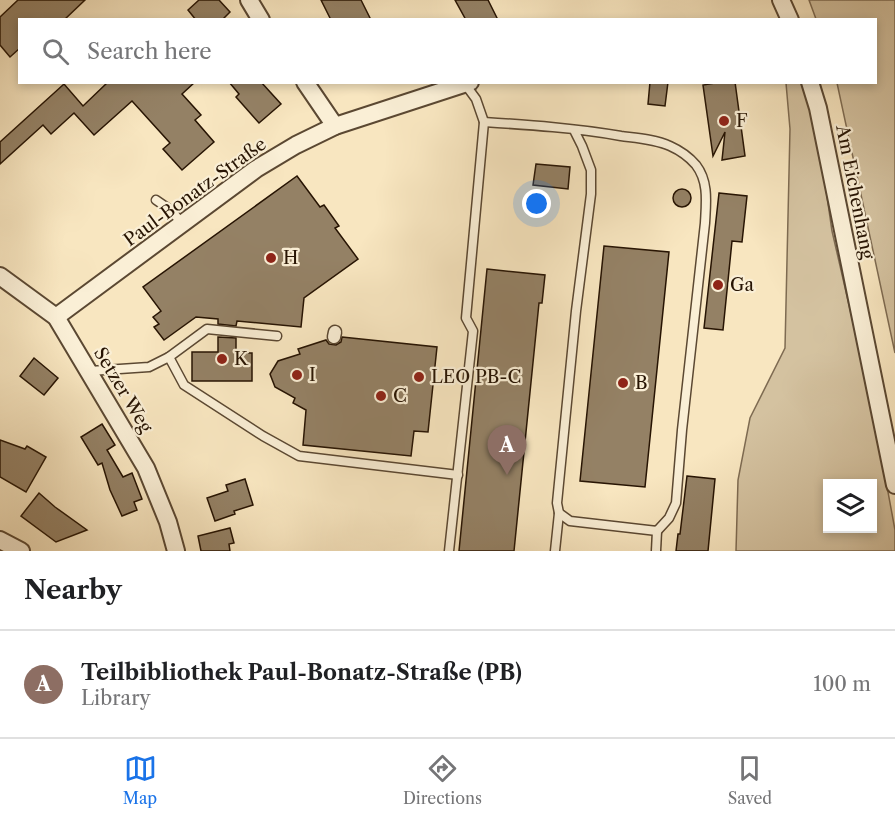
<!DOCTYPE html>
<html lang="en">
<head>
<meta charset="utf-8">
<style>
	:root { --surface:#fff; --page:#f2f2f2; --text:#202124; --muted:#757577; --line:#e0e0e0; --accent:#1a73e8 }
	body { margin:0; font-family:"Libre Caslon Text",serif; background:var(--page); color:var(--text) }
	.controls { position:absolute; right:18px; bottom:18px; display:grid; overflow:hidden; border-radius:0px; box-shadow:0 3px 9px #0003 }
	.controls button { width:54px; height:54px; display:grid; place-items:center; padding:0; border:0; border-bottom:2px solid var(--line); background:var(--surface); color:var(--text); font:30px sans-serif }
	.you { position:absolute; left:537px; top:204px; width:21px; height:21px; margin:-15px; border:4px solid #fff; border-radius:50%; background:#1a73e8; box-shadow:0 0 0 9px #1a73e833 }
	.badge { display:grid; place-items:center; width:39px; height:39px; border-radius:50%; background:var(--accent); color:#fff; font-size:20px; font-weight:700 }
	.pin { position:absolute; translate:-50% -50px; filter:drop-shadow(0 2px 3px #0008) }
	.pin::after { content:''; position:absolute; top:32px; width:21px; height:18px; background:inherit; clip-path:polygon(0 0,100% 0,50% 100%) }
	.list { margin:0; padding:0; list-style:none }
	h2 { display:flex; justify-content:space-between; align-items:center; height:78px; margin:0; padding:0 24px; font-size:26px }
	h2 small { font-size:20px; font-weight:400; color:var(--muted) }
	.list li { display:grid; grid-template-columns:39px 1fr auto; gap:18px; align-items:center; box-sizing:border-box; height:108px; padding:0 24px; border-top:2px solid var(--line) }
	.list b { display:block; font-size:22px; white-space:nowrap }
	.list p { margin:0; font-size:20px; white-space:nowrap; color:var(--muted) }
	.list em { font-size:20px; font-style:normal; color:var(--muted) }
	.icon { flex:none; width:33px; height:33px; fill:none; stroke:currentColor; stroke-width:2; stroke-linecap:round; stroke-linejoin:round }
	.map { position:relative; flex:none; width:895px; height:551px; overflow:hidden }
	.search { position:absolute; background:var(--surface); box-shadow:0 3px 9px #0003; left:18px; right:18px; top:18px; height:66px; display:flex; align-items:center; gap:15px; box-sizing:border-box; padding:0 21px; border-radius:0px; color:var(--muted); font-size:22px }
	.sheet { height:186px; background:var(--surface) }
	nav { display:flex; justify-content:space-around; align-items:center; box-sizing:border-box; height:84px; border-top:2px solid var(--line); background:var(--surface); font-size:16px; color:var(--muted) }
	nav a { display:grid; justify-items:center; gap:3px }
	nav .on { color:var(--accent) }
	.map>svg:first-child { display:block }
</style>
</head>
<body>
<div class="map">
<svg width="895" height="551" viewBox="0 0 895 551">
	<rect width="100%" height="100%" fill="#f8e6c0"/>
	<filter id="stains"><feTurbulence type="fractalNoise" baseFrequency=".00333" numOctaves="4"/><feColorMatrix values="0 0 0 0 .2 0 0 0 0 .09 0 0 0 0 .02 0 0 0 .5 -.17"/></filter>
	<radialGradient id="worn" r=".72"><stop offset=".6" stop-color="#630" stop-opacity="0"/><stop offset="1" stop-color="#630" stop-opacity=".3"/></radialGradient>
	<!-- green -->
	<g fill="#d4c2a0" stroke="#7e6b52" stroke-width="1.5" fill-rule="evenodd">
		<path d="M809,0H895V353L837,83L876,82V20L816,19Z"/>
		<path d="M786,83H801L817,127L832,231L872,405L895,530V551H736L738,480L750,418L785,348L790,129ZM828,484H872V528H828Z"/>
	</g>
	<!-- building -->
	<g fill="#948165" stroke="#271403" stroke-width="1.5">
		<path d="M18,0H85L64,20H20V48L10,57L0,45V17Z"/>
		<path d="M199,0H219L230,12L222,20H196L188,10Z"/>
		<path d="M321,0H361L371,20H331Z"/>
		<path d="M455,0H488L498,20H466Z"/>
		<path d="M108,82H195L182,94L201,115L195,120L214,142L182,170L163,149L170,143L132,101L94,135L74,113L51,134L43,125L0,164V142L64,84L83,106Z"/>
		<path d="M229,82H261L281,104L259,123L236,97L239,94Z"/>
		<path d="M650,82H668L665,106L648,104Z"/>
		<path d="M721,82H735L745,156L722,160L725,132L713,156L703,85Z"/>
		<path d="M536,164L570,167L568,189L533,185Z"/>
		<path d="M297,176L320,207L324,205L339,226L335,228L358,259L304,298L301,327L237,321L236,326L218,324V319L196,317L164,340L154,327L159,324L153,317L161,311L143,287Z"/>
		<circle cx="682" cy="198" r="9"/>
		<path d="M719,193L747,196L742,242L732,241L723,330L704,328Z"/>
		<path d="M604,246L669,252L645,487L580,481Z"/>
		<path d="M487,269L545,275L542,303H539L514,551H459Z"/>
		<path d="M218,337L236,338V353H252V381H192V352H218Z"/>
		<path d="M342,337L437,347L428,432L414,431L411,456L303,445L306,410L293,403L295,398L275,387L270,374L278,361L300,354L298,349L326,340L329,344L336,345L341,342Z"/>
		<path d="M34,358L58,378L44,395L20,376Z"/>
		<path d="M102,424L115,445L107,450L123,477L132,473L142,499L134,502L137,510L122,516L110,490L102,463L98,465L81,437Z"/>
		<path d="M0,440L25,449L27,446L46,457L26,492L0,477Z"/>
		<path d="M687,476L715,479L708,551H676L678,534H680Z"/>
		<path d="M245,479L253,505L234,511L235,514L215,521L207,498L228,491L226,485Z"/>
		<path d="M39,493L55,507L87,530L56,542L21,516Z"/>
		<path d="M230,528L234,543L229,544L230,551H201L198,536Z"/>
	</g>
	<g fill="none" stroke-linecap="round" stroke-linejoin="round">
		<defs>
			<g id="service">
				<path d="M484,122C530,125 576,128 621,136C637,138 655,139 670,146C679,150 690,158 696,165C709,182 706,203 705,223L682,430L676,503L669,518L657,531L570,521L559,513L557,503L576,311L591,194V170L582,146L574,130"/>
				<path d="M156,200L172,211L182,224"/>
				<path d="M169,357L207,329L277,336"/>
				<path d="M90,371L149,367L169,357L184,385L263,436L299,456L458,475"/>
				<path d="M449,551L473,331L466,318L484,122L476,99L465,84"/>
				<path d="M555,551L559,513"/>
				<path d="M656,551L657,531"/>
			</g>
			<path id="pedestrian" d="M334,337L335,332"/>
			<g id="minor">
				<path d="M249,0L261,20"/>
				<path d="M781,0L790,20"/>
				<path d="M305,82L335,126"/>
				<path d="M810,82L818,108L895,485"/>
				<path d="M0,276L56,317L146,468L168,522L176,551"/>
				<path d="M56,317L256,169L296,145L335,126L470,82"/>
				<path d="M0,540L21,551"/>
			</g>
		</defs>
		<!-- service casing -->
		<use href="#service" stroke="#5b4832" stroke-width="11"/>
		<!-- pedestrian casing -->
		<use href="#pedestrian" stroke="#5b4832" stroke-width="15"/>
		<!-- minor casing -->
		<use href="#minor" stroke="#5b4832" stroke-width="20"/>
		<!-- service -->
		<use href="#service" stroke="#faefd6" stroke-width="8"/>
		<!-- pedestrian -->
		<use href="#pedestrian" stroke="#faefd6" stroke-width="12"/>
		<!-- minor -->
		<use href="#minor" stroke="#faefd6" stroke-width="16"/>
	</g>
	<!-- markers -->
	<g fill="#8f2418" stroke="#faefd6" stroke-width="2">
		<circle cx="724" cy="121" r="6"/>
		<circle cx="271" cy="258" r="6"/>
		<circle cx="718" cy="285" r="6"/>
		<circle cx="222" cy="359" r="6"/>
		<circle cx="297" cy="375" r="6"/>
		<circle cx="419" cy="377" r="6"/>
		<circle cx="623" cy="383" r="6"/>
		<circle cx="381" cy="396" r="6"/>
	</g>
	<g text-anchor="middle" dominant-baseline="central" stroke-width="4.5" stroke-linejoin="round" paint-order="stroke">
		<!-- poi labels -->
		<g font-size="18" fill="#271403" stroke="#faefd6" text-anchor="start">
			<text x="736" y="121">F</text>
			<text x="283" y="258">H</text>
			<text x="730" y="285">Ga</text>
			<text x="234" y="359">K</text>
			<text x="309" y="375">I</text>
			<text x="431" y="377">LEO PB-C</text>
			<text x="635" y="383">B</text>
			<text x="393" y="396">C</text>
		</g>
		<!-- street labels -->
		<g font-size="18" fill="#271403" stroke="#faefd6">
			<text transform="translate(195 192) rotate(-36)">Paul-Bonatz-Straße</text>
			<text transform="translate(855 192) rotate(79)">Am Eichenhang</text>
			<text transform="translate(123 390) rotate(59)">Setzer Weg</text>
		</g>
	</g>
	<rect width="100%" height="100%" filter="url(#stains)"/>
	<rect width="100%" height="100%" fill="url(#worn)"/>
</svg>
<div class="controls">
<button><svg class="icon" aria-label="layers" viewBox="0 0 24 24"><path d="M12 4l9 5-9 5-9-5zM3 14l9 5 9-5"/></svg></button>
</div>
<div class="you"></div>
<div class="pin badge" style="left:507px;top:475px;background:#8d6e63">A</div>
<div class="search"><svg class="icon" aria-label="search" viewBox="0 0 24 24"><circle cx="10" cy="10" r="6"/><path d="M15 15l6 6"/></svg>Search here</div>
</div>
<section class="sheet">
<h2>Nearby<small></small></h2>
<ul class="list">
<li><span class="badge" style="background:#8d6e63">A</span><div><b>Teilbibliothek Paul-Bonatz-Straße (PB)</b><p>Library</p></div><em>100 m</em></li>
</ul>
</section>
<nav>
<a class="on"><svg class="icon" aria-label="map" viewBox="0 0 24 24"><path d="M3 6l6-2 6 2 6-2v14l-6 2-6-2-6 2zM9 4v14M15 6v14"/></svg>Map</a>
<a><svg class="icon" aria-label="directions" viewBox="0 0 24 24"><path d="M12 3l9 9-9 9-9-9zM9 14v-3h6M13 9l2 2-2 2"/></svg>Directions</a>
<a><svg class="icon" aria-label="saved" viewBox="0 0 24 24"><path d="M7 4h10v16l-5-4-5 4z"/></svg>Saved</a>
</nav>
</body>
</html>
